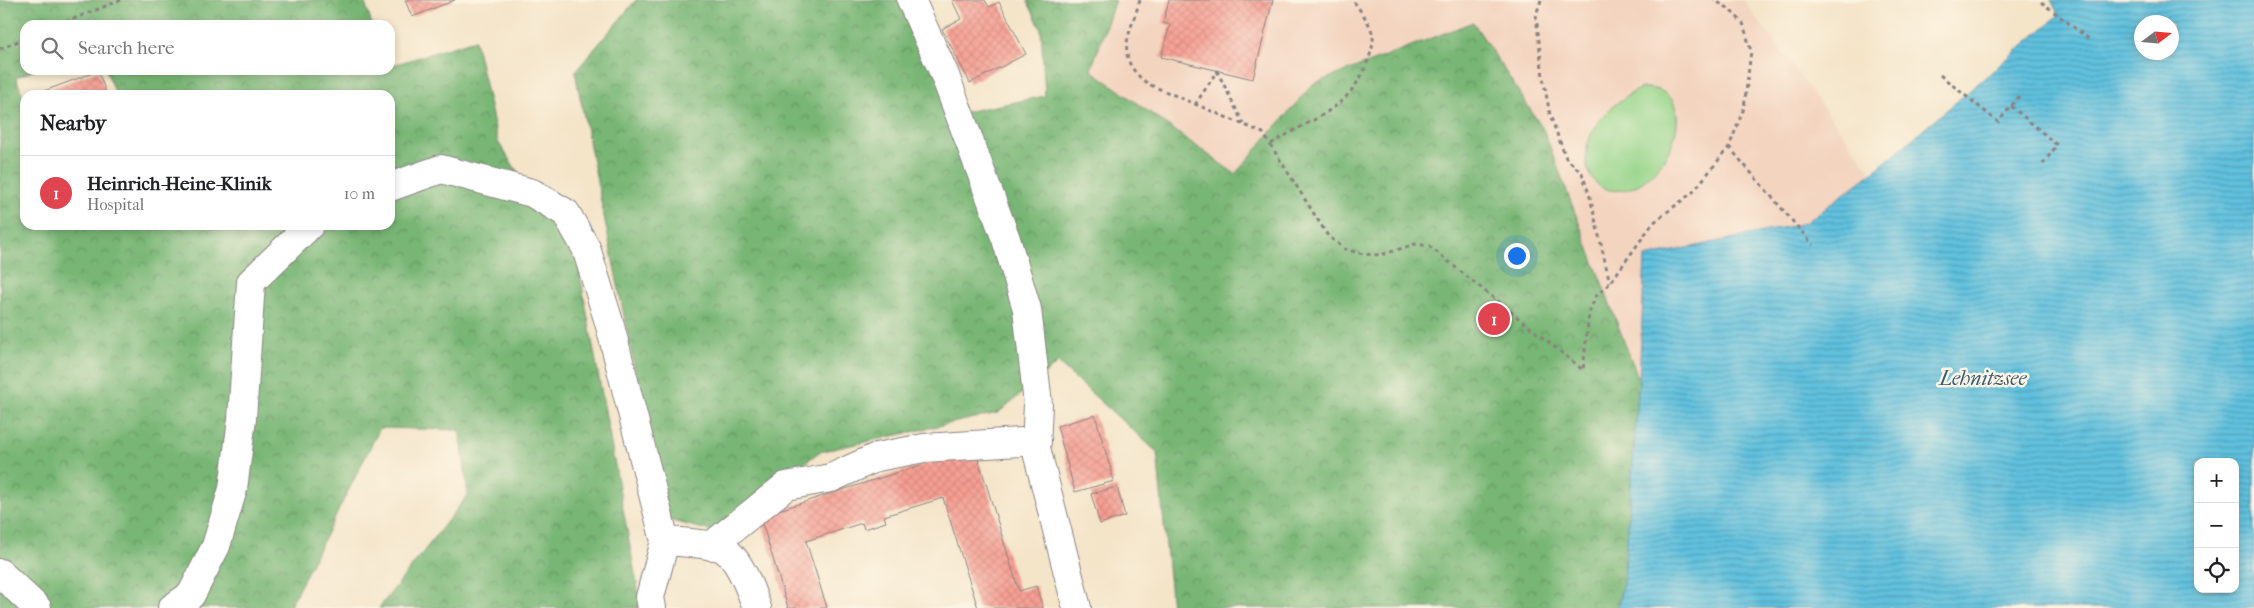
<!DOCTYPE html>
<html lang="en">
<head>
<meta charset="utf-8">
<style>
	:root { --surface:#fff; --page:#f2f2f2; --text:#202124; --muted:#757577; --line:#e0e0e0; --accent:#2563eb }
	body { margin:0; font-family:"IM FELL French Canon",serif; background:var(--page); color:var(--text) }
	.controls { position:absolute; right:15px; bottom:15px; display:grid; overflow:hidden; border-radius:10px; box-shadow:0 2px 8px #0003 }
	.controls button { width:45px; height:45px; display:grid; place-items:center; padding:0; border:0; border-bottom:1px solid var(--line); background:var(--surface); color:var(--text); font:25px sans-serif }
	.compass { position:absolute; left:2134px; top:15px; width:45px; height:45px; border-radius:50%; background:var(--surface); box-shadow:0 2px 8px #0003; rotate:74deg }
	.you { position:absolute; left:1516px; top:255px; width:18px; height:18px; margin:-12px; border:4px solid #fff; border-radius:50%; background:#1a73e8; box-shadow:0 0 0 8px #1a73e833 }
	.badge { display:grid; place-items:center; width:32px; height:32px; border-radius:50%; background:var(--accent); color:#fff; font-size:16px; font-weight:700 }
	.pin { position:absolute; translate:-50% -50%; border:2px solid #fff; box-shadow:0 1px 5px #0006 }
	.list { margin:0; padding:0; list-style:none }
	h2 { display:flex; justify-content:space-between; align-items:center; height:65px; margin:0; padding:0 20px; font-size:21px }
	h2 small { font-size:16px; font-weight:400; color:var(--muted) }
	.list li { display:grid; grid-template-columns:32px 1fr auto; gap:15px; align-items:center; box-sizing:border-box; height:75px; padding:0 20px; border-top:1px solid var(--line) }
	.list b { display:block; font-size:19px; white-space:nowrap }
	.list p { margin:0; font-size:16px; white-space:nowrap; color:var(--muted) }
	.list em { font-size:16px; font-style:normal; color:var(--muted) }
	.icon { flex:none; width:28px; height:28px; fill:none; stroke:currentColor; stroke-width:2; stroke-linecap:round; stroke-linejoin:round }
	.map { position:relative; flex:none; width:2254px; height:608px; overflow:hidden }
	.search { position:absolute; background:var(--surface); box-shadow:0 2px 8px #0003; left:20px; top:20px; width:375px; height:55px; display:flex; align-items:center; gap:12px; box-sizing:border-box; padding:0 18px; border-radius:15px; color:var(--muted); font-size:19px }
	.panel { position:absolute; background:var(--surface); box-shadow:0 2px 8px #0003; left:20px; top:90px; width:375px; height:140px; border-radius:15px }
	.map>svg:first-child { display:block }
</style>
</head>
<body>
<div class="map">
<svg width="2254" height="608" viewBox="0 0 2254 608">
	<defs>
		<pattern id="forest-crowns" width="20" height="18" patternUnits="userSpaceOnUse" patternTransform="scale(1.25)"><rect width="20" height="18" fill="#78b675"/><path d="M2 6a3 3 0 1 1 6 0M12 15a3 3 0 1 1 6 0" fill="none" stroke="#629461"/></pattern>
		<pattern id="water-rules" width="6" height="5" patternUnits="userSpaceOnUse" patternTransform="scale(1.25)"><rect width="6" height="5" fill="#60c1de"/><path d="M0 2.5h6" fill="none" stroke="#4f9cb5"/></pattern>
		<pattern id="building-cross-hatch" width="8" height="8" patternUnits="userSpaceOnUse" patternTransform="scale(1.25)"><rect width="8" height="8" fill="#f79e92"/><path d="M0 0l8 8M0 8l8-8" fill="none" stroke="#d3887f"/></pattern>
	</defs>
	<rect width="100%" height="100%" fill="#fcf5e5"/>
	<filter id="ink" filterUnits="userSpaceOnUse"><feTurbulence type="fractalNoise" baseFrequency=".02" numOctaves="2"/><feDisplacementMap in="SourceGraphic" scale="10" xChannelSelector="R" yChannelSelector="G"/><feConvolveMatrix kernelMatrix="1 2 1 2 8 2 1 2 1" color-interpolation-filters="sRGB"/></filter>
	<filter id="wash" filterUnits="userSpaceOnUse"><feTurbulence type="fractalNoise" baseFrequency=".0096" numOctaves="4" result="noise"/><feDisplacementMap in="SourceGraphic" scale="20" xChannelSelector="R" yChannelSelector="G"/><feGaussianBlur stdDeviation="1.12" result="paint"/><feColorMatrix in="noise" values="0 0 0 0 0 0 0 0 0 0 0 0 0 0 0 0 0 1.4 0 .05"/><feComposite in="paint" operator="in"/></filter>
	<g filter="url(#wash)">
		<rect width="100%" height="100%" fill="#f4e4c8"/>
		<!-- built -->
		<path fill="#f3d4bf" d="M1058,0H1743L1872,173L1805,223L1645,257L1639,380L1624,577L1085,78Z"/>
		<!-- forest -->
		<g fill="url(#forest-crowns)" stroke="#4d6c58">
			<path d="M0,0H364L372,25H25V70H36L16,77L25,102V225H390V95H116L106,70H390V66L475,40L498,142L578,264L640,601L638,608H379L468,495L460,430L380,428L289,608H0Z"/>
			<path d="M636,0H904L955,114L1045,96L1041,29L1027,0H1115L1091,70L1235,174L1313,84L1473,22L1543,129L1639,380L1624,577L1618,608H1172L1157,452L1058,363L998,413L819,452L715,532L665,519L575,72Z"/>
		</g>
		<!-- pitch -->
		<path fill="#95d489" stroke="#5c7b62" d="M1642,88C1705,86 1673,176 1628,189C1590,199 1578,162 1592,133C1602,112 1622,97 1642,88Z"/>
		<!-- water -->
		<path fill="url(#water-rules)" stroke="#41728c" fill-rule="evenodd" d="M2051,0H2254V608H1618L1624,577L1639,380L1645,257L1805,223L1872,173L2059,15ZM2142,22H2172V52H2142ZM2198,462H2235V589H2198Z"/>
		<g id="blocks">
			<!-- building -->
			<g fill="url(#building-cross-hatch)">
				<path d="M405,0H455L412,17Z"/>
				<path d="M952,0H985L989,7L999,2L1026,54L970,83L942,29L961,19Z"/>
				<path d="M1169,0H1273L1253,79L1161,57L1170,25L1163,23Z"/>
				<path d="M98,71L107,95H45L44,91Z"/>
				<path d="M1095,415L1114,481L1075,492L1057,426Z"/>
				<path d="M975,448L1019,591L1036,586L1043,608H978L943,498L884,516L886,522L864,529L862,523L806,541L827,608H788L760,516Z"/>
				<path d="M1117,487L1125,516L1100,524L1091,494Z"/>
			</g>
		</g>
	</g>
	<g filter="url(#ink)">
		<use href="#blocks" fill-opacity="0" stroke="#8b8382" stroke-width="1"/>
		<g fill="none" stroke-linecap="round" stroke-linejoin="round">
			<defs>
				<g id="minor">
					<path d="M911,0L944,73L1006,239L1027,309L1038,404L1036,448L1077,608"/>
					<path d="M390,187L441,169L532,193L566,213L586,248L609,322L665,541L650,597L652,608"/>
					<path d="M665,541C677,542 714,544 722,548C739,557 751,591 757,608"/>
					<path d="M711,546L786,486L831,478L877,457L924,448L1037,441"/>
					<path d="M0,573L37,608"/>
					<path d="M172,608L191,595L216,546L233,489L242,419L251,282L310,225"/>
				</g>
			</defs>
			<!-- minor casing -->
			<use href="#minor" stroke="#8b8382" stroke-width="30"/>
			<!-- path -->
			<g stroke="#8b8382" stroke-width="3" stroke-dasharray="4 4" stroke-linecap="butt">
				<path d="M1140,0C1129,37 1113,57 1148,84L1263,133L1328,236L1345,249L1363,254L1381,255L1415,244L1429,246L1583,370L1589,313L1596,296L1610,283L1653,223L1693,192L1729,147L1744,108L1751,51L1743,23L1728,8L1714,0"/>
				<path d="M1541,0L1536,15L1543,77L1550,115L1566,158L1582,173L1590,197L1610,283"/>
				<path d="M2041,2L2089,39"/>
				<path d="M58,25L121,0"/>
				<path d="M0,49L25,38"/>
				<path d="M1940,75L1998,122L2022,93"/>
				<path d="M1195,105L1217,71L1244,125"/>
				<path d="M2011,106L2057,145L2043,164"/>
				<path d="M1271,144C1311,118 1348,112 1367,63C1370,56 1374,44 1373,37C1371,23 1360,11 1353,0"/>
				<path d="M1729,147L1813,245"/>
			</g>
			<!-- minor -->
			<use href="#minor" stroke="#fff" stroke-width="28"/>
		</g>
	</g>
	<g text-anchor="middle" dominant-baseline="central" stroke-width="5" stroke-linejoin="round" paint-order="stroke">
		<!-- water labels -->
		<g font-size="20" font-style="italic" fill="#385a74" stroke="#fcf5e5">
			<text x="1983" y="378">Lehnitzsee</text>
		</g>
	</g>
</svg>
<div class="controls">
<button>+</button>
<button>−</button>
<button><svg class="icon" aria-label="locate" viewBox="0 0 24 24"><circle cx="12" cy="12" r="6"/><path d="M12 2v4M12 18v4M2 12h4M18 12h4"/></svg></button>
</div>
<svg class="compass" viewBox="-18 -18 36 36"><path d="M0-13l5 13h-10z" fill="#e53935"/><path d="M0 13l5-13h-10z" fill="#757577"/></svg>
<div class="you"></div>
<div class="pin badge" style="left:1494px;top:319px;background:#e0444e">1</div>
<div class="search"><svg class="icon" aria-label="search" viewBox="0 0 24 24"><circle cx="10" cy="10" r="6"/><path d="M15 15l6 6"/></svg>Search here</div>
<section class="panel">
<h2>Nearby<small></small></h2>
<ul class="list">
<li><span class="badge" style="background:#e0444e">1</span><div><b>Heinrich-Heine-Klinik</b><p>Hospital</p></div><em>10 m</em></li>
</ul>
</section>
</div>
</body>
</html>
